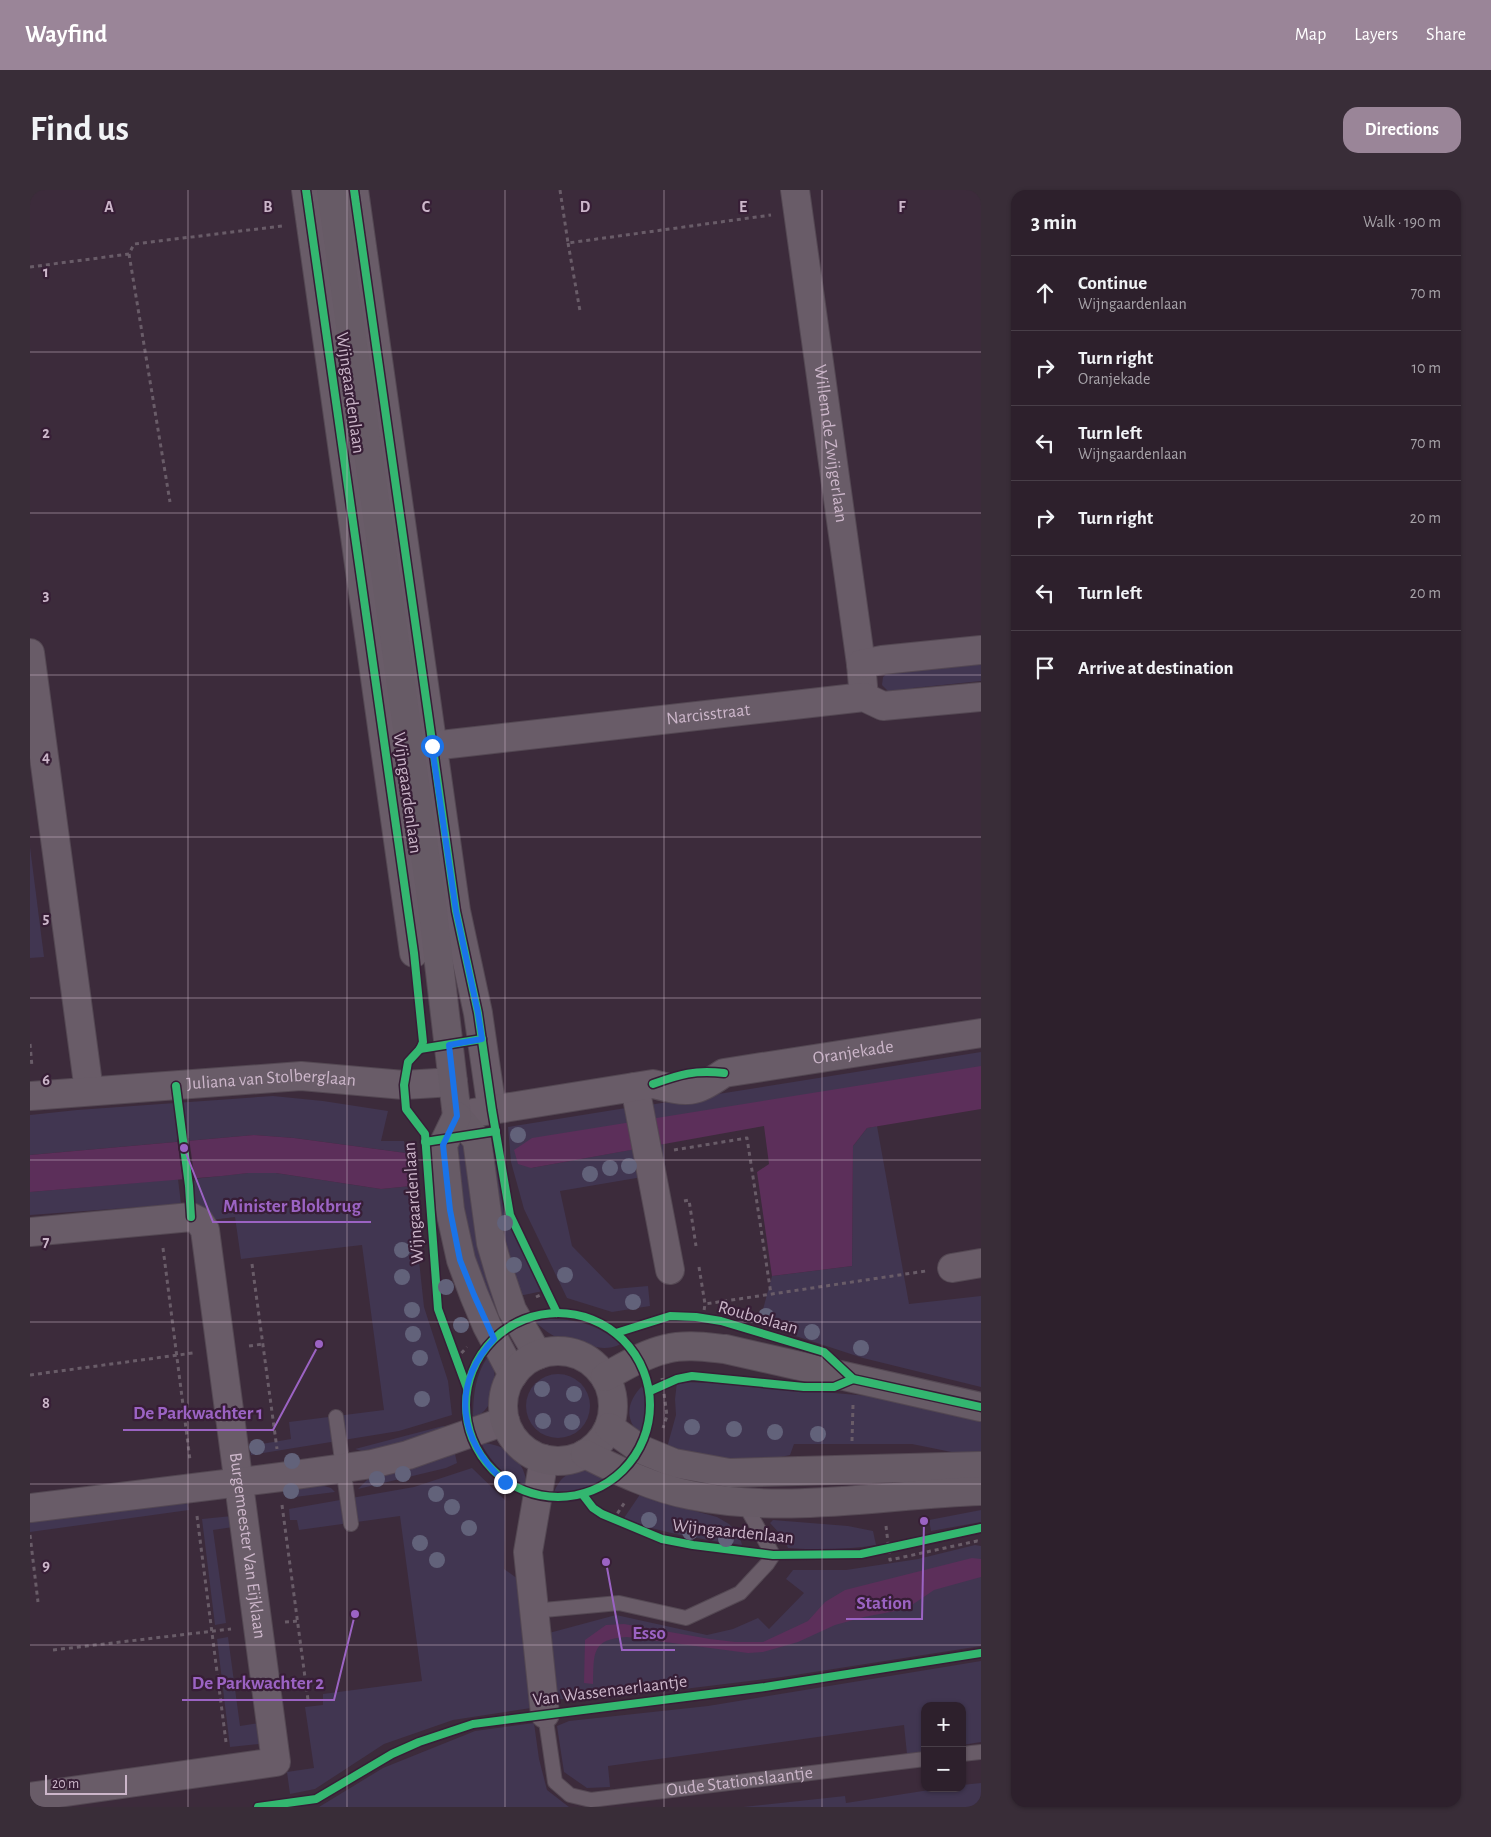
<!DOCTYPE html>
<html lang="en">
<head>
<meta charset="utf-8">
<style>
	:root { --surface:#2d202c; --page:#392d38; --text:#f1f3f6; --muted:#a7a3a9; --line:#483e48; --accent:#9a8598 }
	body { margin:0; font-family:"Alegreya Sans",sans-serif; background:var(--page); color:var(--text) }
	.controls { position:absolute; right:15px; bottom:15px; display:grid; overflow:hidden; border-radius:10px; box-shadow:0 1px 4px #0004 }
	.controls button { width:45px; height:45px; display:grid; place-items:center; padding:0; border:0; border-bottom:1px solid var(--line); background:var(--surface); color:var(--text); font:25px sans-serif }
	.scale { position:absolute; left:15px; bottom:12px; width:82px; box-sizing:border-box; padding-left:5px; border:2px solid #ccb6ca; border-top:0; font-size:14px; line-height:18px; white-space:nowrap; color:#ccb6ca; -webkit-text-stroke:4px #371e36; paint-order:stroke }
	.stop { position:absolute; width:15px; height:15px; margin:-11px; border:4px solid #1a73e8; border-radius:50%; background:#fff }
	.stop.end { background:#1a73e8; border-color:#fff; box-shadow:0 1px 5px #0008 }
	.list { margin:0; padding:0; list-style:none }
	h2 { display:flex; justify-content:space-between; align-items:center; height:65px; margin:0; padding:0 20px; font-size:21px }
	h2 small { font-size:16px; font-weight:400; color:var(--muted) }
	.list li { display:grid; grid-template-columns:32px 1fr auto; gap:15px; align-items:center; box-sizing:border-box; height:75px; padding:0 20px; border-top:1px solid var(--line) }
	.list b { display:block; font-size:19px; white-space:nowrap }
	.list p { margin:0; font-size:16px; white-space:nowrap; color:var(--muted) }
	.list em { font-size:16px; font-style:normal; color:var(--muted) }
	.icon { flex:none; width:28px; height:28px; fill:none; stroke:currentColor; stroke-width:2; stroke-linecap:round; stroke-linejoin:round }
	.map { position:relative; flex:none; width:951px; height:1617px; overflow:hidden; border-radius:15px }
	header { display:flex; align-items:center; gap:30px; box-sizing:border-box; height:70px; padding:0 25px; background:var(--accent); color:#fff }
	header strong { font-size:24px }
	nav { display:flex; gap:28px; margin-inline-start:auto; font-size:18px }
	.intro { display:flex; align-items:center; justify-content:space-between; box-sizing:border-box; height:120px; padding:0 30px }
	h1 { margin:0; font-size:35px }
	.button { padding:12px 22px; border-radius:15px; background:var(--accent); color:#fff; font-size:18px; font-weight:700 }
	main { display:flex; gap:30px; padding:0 30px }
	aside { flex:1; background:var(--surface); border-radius:15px; box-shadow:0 1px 4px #0004 }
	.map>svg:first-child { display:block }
</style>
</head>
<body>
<header>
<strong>Wayfind</strong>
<nav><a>Map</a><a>Layers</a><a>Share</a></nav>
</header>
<div class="intro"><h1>Find us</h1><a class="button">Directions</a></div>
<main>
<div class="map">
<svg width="951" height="1617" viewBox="0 0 951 1617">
	<rect width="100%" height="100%" fill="#3c2b3b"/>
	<!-- green -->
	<g fill="#413651">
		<path d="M951,471V491L883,498L885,505L864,507L852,495L853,487L862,480Z"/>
		<path d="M0,657L14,767L0,768Z"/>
		<path d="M951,862V878L622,930L619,915Z"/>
		<path d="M243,906L293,911L358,921L351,951H374L376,963L264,948L224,945L0,965V925L47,920Z"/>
		<path d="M602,917L606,933L501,978L633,954L636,983L530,1001L542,1056L584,1099L618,1096L620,1116L582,1122L537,1108L494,1019L481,972L478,937Z"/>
		<path d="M847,936L879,1114L951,1106V1197L833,1168L729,1134L742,1086L822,1076L823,956L837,938Z"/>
		<path d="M457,950H463L477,1029L513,1101L489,1106L469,1029Z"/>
		<path d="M439,953L471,1114L460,1122L438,1063L426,955Z"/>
		<path d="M218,983H246L351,999L381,996L394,1117L418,1191L422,1225L369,1241L221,1265L220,1256L261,1249L259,1232L354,1220L332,1055L211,1069L205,1027L181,1030L165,1013L163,989Z"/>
		<path d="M148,989L151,1014L0,1025V1002Z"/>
		<path d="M516,1129C547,1129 567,1134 591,1154C571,1163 563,1155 544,1150C541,1150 536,1150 532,1149C522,1147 514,1139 505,1132Z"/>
		<path d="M461,1163C467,1187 469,1216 443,1229C443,1205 445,1182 461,1163Z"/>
		<circle cx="528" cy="1216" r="32"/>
		<path d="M647,1192L688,1193L839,1206L951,1232V1268L882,1254H764L760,1265L695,1279L636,1261L646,1225L645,1209Z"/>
		<path d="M612,1196C619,1212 617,1229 610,1245C594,1228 597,1212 612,1196Z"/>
		<path d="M413,1236L417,1238L339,1263L325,1259Z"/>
		<path d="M451,1253C477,1254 494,1269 497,1296C475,1288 462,1273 451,1253Z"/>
		<path d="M425,1264L427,1273L416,1278L328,1299L338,1289Z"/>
		<path d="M442,1278L475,1310L474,1379L488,1389L501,1518L423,1530L354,1554L285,1599L260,1604L257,1582L284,1578L275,1517L293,1515V1504L392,1491L370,1326L269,1340L267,1330H260L259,1319L384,1297Z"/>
		<path d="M553,1279L561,1280L579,1286C566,1299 542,1302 524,1302C530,1288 537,1282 553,1279Z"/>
		<path d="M291,1293V1295L301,1298L305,1302L257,1308L254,1305V1298Z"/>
		<path d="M611,1303L646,1316L687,1327L699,1334L709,1344L712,1355C671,1349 631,1344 594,1328Z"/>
		<path d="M157,1311L159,1320L0,1342V1332Z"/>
		<path d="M951,1320V1332L901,1341L899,1330Z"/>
		<path d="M202,1326L203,1337L183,1340L196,1433L185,1435L172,1329Z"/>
		<path d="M743,1330L818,1336L843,1341L846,1355C816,1360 788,1360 758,1358L753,1347L740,1333Z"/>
		<path d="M945,1355L951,1356V1456L752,1487L572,1509H523L519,1443L586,1425L677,1445L703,1439L728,1428L739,1439L774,1403L756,1389L763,1380H816L888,1369Z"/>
		<path d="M198,1447L210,1536L230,1533L232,1546L229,1554L200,1557L187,1449Z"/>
		<path d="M951,1471V1552L932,1555V1516H895V1561L877,1564L874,1535L578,1576L580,1597L557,1598L534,1582L527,1536L539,1531L678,1516Z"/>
		<path d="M504,1533L509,1569L517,1600L539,1617H289L353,1578L445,1541Z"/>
		<path d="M951,1593V1617H713L815,1606L816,1613L912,1598H932V1595Z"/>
	</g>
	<!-- water -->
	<g fill="#5c2f5a">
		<path d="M951,876V919L837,938L823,956L822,1076L742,1086L727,982L739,974L734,936L501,978L488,974L484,960L502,948Z"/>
		<path d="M224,945L264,948L376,963L381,996L351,999L246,983H218L192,986L0,1002V965Z"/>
		<path d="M942,1368L951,1369V1387L904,1400L876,1419L834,1427L805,1435L768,1452L733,1462L718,1463L597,1447C561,1449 564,1463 563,1494L554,1493L555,1450L576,1435L594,1434L680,1449L705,1452H733L778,1431L795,1412L815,1400Z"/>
	</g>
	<!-- pier -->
	<path fill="#3c2b3b" d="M159,948L165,991L153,992L147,949Z"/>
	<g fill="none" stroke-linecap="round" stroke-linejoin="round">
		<defs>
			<g id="lane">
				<path d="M306,1227L321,1334"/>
				<path d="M503,1421L589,1413L656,1428L710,1403L737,1374L743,1365L714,1313"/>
				<path id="s1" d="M515,1524L525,1592L540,1605L561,1610L895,1569"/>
				<path d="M932,1564L951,1562"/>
			</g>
			<g id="street">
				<path d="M276,0L384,763"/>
				<path d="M324,0L426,721L448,823L462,920"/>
				<path id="s2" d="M765,0L831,474L834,507"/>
				<path d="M0,463L59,901"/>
				<path d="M831,474L852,470L951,460"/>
				<path id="s3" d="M402,556L834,507L853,516L951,507"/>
				<path d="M605,897L640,1080"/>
				<path id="s4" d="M0,906L271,886L374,895L423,892"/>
				<path id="s5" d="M443,923L623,894C659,903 663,904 694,883L951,843"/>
				<path id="s6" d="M0,1042L161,1027L169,1031L175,1040L246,1572L0,1607"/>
				<path d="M922,1078L951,1073"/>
				<path d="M514,1269L498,1362L515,1524"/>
				<path d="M0,1318L251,1287L342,1274L378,1265L475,1231"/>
			</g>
			<g id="secondary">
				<path d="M301,0L402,714L427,926L447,950L461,1053L470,1084L482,1120L508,1165"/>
				<path d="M427,926L413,955L420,1020L431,1070L444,1105L457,1136L483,1185"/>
				<circle cx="528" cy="1216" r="55"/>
				<path d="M575,1187C594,1177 614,1164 636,1159C655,1154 675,1157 695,1159L951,1217"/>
				<path d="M579,1237L610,1259L644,1273L699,1283L951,1276"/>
				<path d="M555,1264C589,1281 623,1298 660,1305C755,1325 856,1304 951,1301"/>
			</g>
		</defs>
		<!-- lane casing -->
		<use href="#lane" stroke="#544853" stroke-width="16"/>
		<!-- street casing -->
		<use href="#street" stroke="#544853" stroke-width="30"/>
		<!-- secondary casing -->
		<use href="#secondary" stroke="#544853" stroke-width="30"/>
		<!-- path -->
		<g stroke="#695c68" stroke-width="3" stroke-dasharray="4 4" stroke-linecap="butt">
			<path d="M530,0L538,53L741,25"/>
			<path d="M538,53L550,121"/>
			<path d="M99,64L140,312"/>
			<path d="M0,77L99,64L104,54L252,36"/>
			<path d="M0,854L2,877"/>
			<path d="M644,960L717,948L741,1104"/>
			<path d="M654,1011L659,1010L666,1056"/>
			<path d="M133,1058L160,1270"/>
			<path d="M222,1074L247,1259"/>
			<path d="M669,1077L675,1114L896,1081"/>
			<path d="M506,1107L517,1102"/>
			<path d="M673,1128L675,1114"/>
			<path d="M219,1156L233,1154"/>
			<path d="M426,1169L437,1157"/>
			<path d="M0,1185L163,1163"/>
			<path d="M632,1188L637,1226L633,1238"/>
			<path d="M822,1251L823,1215"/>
			<path d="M252,1315L278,1510"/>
			<path d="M167,1326L196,1552"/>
			<path d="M583,1330L595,1312"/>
			<path d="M856,1336L860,1370L947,1351L951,1352"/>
			<path d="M0,1345L8,1412"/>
			<path d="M255,1432L268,1431"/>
			<path d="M23,1460L201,1439"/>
		</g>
		<!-- lane -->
		<use href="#lane" stroke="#695c68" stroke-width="14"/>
		<!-- street -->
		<use href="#street" stroke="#695c68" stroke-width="28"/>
		<!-- secondary -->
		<use href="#secondary" stroke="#675b66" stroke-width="28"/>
		<defs>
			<g id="cycleway">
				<path d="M276,0L384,763L393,852L390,859L378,872L374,895L376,919L395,944L408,1119L437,1198"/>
				<path d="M324,0L426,721L448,823L462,920L480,1025L527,1123"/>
				<path d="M390,859L452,849"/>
				<path d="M623,894C651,884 664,880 694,883"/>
				<path d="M146,896L159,996L161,1027"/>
				<path d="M395,952L466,941"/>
				<circle cx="528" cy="1215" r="92"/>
				<path d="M586,1143L640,1126L666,1127L691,1131L794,1162L823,1189L951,1217"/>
				<path d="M620,1201L647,1189L662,1186L774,1197H804L823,1189"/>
				<path d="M553,1305L563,1318L572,1324L632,1349L663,1355L743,1365L831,1364L951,1338"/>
				<path d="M228,1617L286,1609L362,1564L389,1552L443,1534L735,1497L951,1463"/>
			</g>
		</defs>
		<!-- cycleway casing -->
		<use href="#cycleway" stroke="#371e36" stroke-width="11"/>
		<!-- cycleway -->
		<use href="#cycleway" stroke="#33b770" stroke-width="8"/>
	</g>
	<!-- trees -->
	<g fill="#62627a">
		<circle cx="488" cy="945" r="8"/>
		<circle cx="599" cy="976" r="8"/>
		<circle cx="580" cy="978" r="8"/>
		<circle cx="560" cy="984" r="8"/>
		<circle cx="475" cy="1033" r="8"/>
		<circle cx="372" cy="1060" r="8"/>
		<circle cx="484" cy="1075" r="8"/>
		<circle cx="535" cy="1085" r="8"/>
		<circle cx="372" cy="1087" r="8"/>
		<circle cx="416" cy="1097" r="8"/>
		<circle cx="603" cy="1112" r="8"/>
		<circle cx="382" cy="1120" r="8"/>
		<circle cx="736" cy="1126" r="8"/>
		<circle cx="431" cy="1135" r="8"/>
		<circle cx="782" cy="1142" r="8"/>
		<circle cx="383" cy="1144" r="8"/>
		<circle cx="831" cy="1158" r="8"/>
		<circle cx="390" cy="1168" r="8"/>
		<circle cx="512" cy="1199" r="8"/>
		<circle cx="544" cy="1204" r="8"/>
		<circle cx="392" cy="1209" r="8"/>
		<circle cx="513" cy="1231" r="8"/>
		<circle cx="542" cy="1232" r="8"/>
		<circle cx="662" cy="1237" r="8"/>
		<circle cx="704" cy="1239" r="8"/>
		<circle cx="745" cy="1242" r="8"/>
		<circle cx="788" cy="1244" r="8"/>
		<circle cx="227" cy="1257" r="8"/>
		<circle cx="262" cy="1271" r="8"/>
		<circle cx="373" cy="1284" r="8"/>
		<circle cx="347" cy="1289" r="8"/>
		<circle cx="261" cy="1301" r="8"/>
		<circle cx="406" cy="1304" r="8"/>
		<circle cx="422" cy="1317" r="8"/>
		<circle cx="619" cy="1330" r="8"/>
		<circle cx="439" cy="1338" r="8"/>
		<circle cx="660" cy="1342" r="8"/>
		<circle cx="696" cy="1349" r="8"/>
		<circle cx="390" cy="1353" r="8"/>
		<circle cx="407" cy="1370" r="8"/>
	</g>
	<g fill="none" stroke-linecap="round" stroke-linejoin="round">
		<!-- route -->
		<path stroke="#1a73e8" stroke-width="6" d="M402,556L426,721L448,823L452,849L419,855L427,926L413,955L420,1020L430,1070L444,1105L464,1149C420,1196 429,1251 475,1292"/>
	</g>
	<!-- grid -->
	<path fill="none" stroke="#ccb6ca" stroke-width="1" stroke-opacity="0.55" d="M158,0V1617M317,0V1617M475,0V1617M634,0V1617M792,0V1617M0,162H951M0,323H951M0,485H951M0,647H951M0,808H951M0,970H951M0,1132H951M0,1294H951M0,1455H951"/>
	<g text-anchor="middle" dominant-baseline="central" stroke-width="4.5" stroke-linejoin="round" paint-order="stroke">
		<!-- street labels -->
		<g font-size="18" fill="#ccb6ca" stroke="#371e36">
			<text transform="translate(320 203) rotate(82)">Wijngaardenlaan</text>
			<text stroke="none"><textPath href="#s2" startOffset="256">Willem de Zwijgerlaan</textPath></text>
			<text stroke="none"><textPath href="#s3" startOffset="278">Narcisstraat</textPath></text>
			<text transform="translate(377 603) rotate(82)">Wijngaardenlaan</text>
			<text stroke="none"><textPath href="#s5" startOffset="389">Oranjekade</textPath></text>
			<text stroke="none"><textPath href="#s4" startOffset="242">Juliana van Stolberglaan</textPath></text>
			<text transform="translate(384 1013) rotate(-94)">Wijngaardenlaan</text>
			<text transform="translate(728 1128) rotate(16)">Rouboslaan</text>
			<text transform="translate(703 1342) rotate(6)">Wijngaardenlaan</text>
			<text stroke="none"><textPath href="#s6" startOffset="500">Burgemeester Van Eijklaan</textPath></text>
			<text transform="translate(580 1501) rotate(-7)">Van Wassenaerlaantje</text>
			<text stroke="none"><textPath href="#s1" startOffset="260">Oude Stationslaantje</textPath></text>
		</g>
	</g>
	<g font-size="16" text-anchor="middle" font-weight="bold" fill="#ccb6ca" stroke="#371e36" stroke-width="4.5" stroke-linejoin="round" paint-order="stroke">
		<text x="79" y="22">A</text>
		<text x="238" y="22">B</text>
		<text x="396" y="22">C</text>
		<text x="555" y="22">D</text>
		<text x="713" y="22">E</text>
		<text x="872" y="22">F</text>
		<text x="16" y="87">1</text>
		<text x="16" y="248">2</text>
		<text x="16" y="410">3</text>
		<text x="16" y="572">4</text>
		<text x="16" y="733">5</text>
		<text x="16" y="895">6</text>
		<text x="16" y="1057">7</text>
		<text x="16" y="1218">8</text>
		<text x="16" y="1380">9</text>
	</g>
	<!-- callouts -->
	<path fill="none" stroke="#9b63c3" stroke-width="2" d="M154 958L183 1032H341M289 1154L243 1240H93M894 1331L892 1429H816M576 1372L592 1460H645M325 1424L304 1510H152"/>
	<g fill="#9b63c3" stroke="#371e36" stroke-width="2">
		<circle cx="154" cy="958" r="5"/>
		<circle cx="289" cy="1154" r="5"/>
		<circle cx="894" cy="1331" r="5"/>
		<circle cx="576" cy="1372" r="5"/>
		<circle cx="325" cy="1424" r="5"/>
	</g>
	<g font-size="19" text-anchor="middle" font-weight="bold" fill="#9b63c3" stroke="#371e36" stroke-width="4.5" stroke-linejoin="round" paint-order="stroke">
		<text x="262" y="1022">Minister Blokbrug</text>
		<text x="168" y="1229">De Parkwachter 1</text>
		<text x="854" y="1419">Station</text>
		<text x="619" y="1449">Esso</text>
		<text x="228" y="1499">De Parkwachter 2</text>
	</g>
</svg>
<div class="controls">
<button>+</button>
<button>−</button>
</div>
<div class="scale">20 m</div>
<div class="stop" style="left:402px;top:556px"></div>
<div class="stop end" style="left:475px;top:1292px"></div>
</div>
<aside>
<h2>3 min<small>Walk · 190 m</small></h2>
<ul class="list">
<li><svg class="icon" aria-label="ahead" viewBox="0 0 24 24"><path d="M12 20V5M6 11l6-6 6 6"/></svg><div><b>Continue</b><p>Wijngaardenlaan</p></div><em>70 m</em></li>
<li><svg class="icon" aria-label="right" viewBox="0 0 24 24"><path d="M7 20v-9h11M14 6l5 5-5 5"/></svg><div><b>Turn right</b><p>Oranjekade</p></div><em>10 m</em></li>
<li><svg class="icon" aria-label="left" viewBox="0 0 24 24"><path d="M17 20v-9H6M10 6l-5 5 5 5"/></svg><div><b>Turn left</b><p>Wijngaardenlaan</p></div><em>70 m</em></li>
<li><svg class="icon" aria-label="right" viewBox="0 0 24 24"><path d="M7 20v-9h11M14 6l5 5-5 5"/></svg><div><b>Turn right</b></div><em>20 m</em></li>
<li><svg class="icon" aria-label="left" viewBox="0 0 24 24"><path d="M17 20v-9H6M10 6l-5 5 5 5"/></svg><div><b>Turn left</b></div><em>20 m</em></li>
<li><svg class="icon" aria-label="arrive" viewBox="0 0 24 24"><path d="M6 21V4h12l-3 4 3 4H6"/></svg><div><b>Arrive at destination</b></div></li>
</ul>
</aside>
</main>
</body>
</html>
